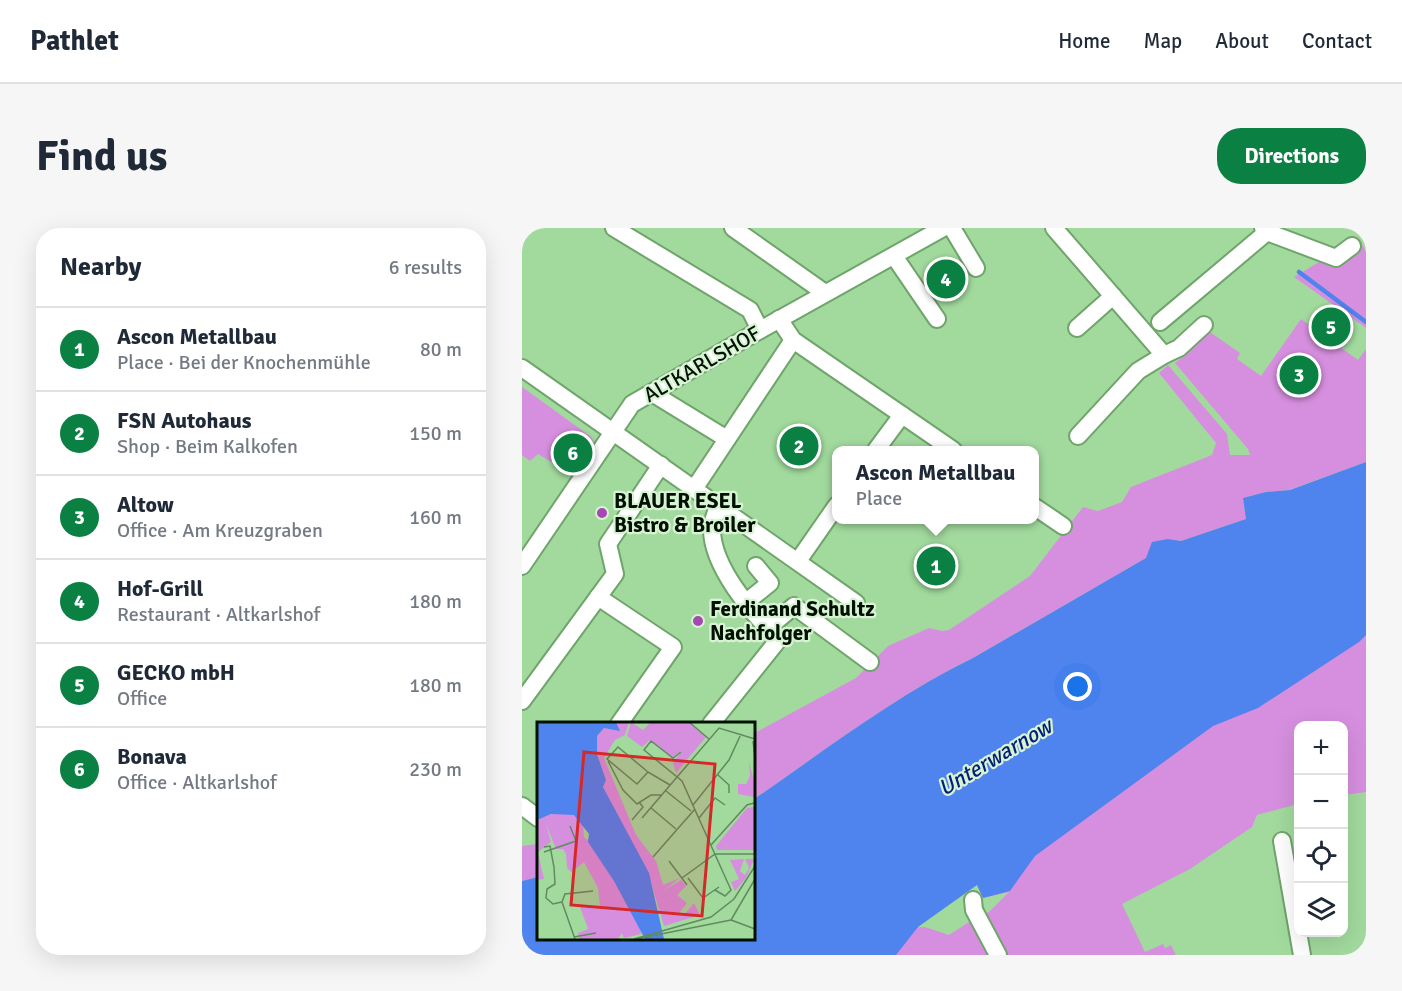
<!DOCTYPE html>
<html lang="en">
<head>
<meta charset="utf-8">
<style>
	:root { --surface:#fff; --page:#f6f6f7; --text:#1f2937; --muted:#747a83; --line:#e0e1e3; --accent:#0b8043 }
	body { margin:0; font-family:Signika,sans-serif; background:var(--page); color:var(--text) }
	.controls { position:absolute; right:18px; bottom:18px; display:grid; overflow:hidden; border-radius:12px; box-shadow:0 6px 24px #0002 }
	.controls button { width:54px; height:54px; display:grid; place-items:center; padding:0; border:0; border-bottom:2px solid var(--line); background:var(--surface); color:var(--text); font:30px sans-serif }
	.you { position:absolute; left:556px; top:459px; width:21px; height:21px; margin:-15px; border:4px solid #fff; border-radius:50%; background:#1a73e8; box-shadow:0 0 0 9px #1a73e833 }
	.badge { display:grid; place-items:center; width:39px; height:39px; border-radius:50%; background:var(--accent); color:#fff; font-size:20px; font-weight:700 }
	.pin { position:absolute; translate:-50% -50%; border:3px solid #fff; box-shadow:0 2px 6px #0006 }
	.popup { position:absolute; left:310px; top:218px; width:207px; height:78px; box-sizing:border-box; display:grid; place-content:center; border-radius:12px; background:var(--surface); filter:drop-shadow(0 2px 4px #0005); font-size:20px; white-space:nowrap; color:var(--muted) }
	.popup b { font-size:22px; color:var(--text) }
	.popup::after { content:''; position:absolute; left:50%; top:100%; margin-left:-12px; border:12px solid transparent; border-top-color:var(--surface) }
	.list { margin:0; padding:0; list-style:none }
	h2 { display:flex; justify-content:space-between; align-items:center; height:78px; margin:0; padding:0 24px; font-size:26px }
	h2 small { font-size:20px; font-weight:400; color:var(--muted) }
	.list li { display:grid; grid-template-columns:39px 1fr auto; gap:18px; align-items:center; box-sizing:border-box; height:84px; padding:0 24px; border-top:2px solid var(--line) }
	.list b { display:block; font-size:22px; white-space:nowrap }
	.list p { margin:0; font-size:20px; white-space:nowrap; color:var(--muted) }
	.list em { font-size:20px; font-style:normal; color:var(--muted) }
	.icon { flex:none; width:33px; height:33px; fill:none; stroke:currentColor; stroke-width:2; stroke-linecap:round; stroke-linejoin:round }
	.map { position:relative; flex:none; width:844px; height:727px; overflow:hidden; border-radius:24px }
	header { display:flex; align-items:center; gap:36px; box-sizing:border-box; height:84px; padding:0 30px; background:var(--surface); border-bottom:2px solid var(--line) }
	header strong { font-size:28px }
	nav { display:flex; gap:33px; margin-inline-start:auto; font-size:21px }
	.intro { display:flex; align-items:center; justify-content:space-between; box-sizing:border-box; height:144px; padding:0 36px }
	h1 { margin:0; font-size:42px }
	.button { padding:15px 27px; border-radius:24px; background:var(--accent); color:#fff; font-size:21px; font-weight:700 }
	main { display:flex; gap:36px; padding:0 36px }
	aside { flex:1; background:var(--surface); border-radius:24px; box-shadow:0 6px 24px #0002 }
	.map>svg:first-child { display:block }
</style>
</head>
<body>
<header>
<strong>Pathlet</strong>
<nav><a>Home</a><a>Map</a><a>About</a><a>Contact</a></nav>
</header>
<div class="intro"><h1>Find us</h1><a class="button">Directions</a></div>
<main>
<aside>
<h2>Nearby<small>6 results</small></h2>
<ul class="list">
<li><span class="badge">1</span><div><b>Ascon Metallbau</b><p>Place · Bei der Knochenmühle</p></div><em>80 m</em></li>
<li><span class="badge">2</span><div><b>FSN Autohaus</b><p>Shop · Beim Kalkofen</p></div><em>150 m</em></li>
<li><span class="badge">3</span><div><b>Altow</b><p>Office · Am Kreuzgraben</p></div><em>160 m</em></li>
<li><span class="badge">4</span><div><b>Hof-Grill</b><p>Restaurant · Altkarlshof</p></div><em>180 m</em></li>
<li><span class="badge">5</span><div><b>GECKO mbH</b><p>Office</p></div><em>180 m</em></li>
<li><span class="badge">6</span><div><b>Bonava</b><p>Office · Altkarlshof</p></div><em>230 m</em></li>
</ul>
</aside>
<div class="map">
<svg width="844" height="727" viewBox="0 0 844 727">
	<rect width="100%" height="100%" fill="#a2da9e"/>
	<!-- green -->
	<g fill="#d68fdf">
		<path d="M837,10L844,24V100L772,49Z"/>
		<path d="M779,91L836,132L844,121V234L767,262L744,264L721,270L724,291L659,313L646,311L624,330L451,430C373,468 302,523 231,572V506L334,450L366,418L407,400L420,403L427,402L508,348L561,279L576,283L600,274L609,259L690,227L694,215L637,145L646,137L705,206L708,227H728L726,221L653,135L662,128L685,102L718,125L715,131L739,148Z"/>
		<path d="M0,159L68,208L71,213L69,218L50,205L29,234L16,226L8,233L0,227Z"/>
		<path d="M844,371V564L822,567V497H776V576L735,587L730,599L668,641L600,676L623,724L641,716L643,720L649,717L654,727H334L396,699H403L427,707L456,688L467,684L487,664L461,670L455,657Z"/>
		<path d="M16,616V649L0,653V618Z"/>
	</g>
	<!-- water -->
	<path fill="#4f83ee" d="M844,234V407L837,414L736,480L691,498L513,628L488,663L461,670L455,657L396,699L374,727H0V653L16,649V710H231V572C302,523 373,468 451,430L624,330L630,314L646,311L659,313L724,291L721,270L744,264L768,262Z"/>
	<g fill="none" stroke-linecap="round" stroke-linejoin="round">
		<!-- stream -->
		<path stroke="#4f83ee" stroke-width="4.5" d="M777,44L844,94"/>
		<defs>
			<g id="minor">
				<path d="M92,0L228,82L238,102"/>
				<path d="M211,0L303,65"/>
				<path d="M430,0L454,40"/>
				<path d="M532,0L642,127"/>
				<path d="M745,4L814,30L830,18"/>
				<path d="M372,28L415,91"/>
				<path d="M257,91L271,112L431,222"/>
				<path d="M638,94L745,4L741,0"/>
				<path d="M555,100L591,68"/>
				<path d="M0,140L334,375"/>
				<path d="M130,165L205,211"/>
				<path d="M556,208L616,143L642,127L657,120L682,97"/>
				<path d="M354,222L380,187"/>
				<path d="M172,261L271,112"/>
				<path d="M513,279L541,298"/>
				<path d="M276,333L315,277"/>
				<path d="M0,338L110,176L238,102L421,0"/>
				<path d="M76,369L151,419L97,496"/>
				<path d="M223,375L248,355L234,338"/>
				<path d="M246,400L272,378L348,434"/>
				<path d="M0,473L93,346L86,316L139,237"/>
				<path d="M189,496L257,411C231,387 189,338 190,300C190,293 194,285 196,278"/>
				<path d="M0,578L16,590"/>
				<path d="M760,613L780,727"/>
				<path d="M451,672L452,682L476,727"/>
			</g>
		</defs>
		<!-- minor casing -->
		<use href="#minor" stroke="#6fa46b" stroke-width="20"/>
		<!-- minor -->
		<use href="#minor" stroke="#fff" stroke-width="16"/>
	</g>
	<!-- markers -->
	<g fill="#a648b2" stroke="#d7f3d4" stroke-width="2">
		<circle cx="80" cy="285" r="6"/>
		<circle cx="176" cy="393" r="6"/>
	</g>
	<g text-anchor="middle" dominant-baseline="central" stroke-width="4.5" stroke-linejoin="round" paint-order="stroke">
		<!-- street labels -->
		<g font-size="21" fill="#001101" stroke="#d7f3d4">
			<text transform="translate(180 136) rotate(-30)">ALTKARLSHOF</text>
		</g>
		<!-- poi labels -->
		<g font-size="21" font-weight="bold" fill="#001101" stroke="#d7f3d4" text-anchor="start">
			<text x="92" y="273">BLAUER ESEL<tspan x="92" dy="24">Bistro &amp; Broiler</tspan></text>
			<text x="188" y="381">Ferdinand Schultz<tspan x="188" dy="24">Nachfolger</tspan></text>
		</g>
		<!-- water labels -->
		<g font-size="22" font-style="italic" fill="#001e7b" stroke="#d7f3d4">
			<text transform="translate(473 529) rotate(-31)">Unterwarnow</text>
		</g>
	</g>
	<!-- overview -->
	<g transform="translate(15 494)">
		<rect width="218" height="218" fill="#a2da9e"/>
		<path d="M79,0H92L88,13L78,18L67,36L99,113L119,139L126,163L143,156L126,169L144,158L149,164L140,173L150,181L142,191L146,194L157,181L163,193L127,204L112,154L66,65L69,58L60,32V14L67,6L82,7ZM94,0L106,8L114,0H151L169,15L139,51L136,40L145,29L135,35L113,18L105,25L90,14ZM212,40L217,59V75L201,72V62H209L213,54ZM217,85V128H180L179,124L210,86ZM34,87L46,102L47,115L50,118L53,114L103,199L104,212L87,216L85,211L81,217H42L41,211L51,207L43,185H63L61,166L47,140L34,150L30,146L29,132L26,127H19L9,102L14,120L1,130L7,157L0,158V96ZM207,137L203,149L208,153L212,146L208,137H217L209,156L198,169L194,160L202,157L193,138Z" fill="#d68fdf"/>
		<path d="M0,0H79L83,9L67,6L60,14V32L69,58L66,65L112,151L127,217H108L77,159L51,120L52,112L37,93L14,92L0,98Z" fill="#4f83ee"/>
		<path fill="none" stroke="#618a5f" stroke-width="1.5" d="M152,0L172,17M216,19L218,37M144,30L136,36L114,19L107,28L145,59L194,168L188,174L178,168M71,39L86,68L100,82L114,73H125M111,50L81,25L70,37L100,62L111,50L133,63M181,53L192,63V71M129,69L154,89M156,83L192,38L204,12M114,86L139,107M105,96L182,6L218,17M162,96L178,76L188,83M95,98L106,85L102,80M174,123L210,83L217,81M7,125L13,124L17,145L18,162L10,167L9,176L16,182L25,180M7,130L39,119L33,104M116,135L158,87M132,139L150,163M145,156L178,132H218M151,156L166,176L182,165M194,198L218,157M194,198L218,207M37,215L59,211M38,217L25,180L28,172L56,169M97,217L174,195L197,177L218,144M99,217L194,198"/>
		<path fill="#d62828" fill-opacity="0.15" stroke="#d62828" stroke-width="3" d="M47,30L178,42L165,194L34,183Z"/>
		<rect width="218" height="218" fill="none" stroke="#001101" stroke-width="3"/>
	</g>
</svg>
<div class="controls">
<button>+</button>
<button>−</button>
<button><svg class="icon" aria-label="locate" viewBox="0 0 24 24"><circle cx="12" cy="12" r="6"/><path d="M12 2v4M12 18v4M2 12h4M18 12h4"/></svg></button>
<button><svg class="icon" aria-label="layers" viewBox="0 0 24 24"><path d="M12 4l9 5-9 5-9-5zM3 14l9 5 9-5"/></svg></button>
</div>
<div class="you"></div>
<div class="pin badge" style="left:414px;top:338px">1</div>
<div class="popup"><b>Ascon Metallbau</b>Place</div>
<div class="pin badge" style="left:277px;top:218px">2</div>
<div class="pin badge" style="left:777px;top:147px">3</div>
<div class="pin badge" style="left:424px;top:51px">4</div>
<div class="pin badge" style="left:809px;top:99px">5</div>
<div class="pin badge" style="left:51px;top:225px">6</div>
</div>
</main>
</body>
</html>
